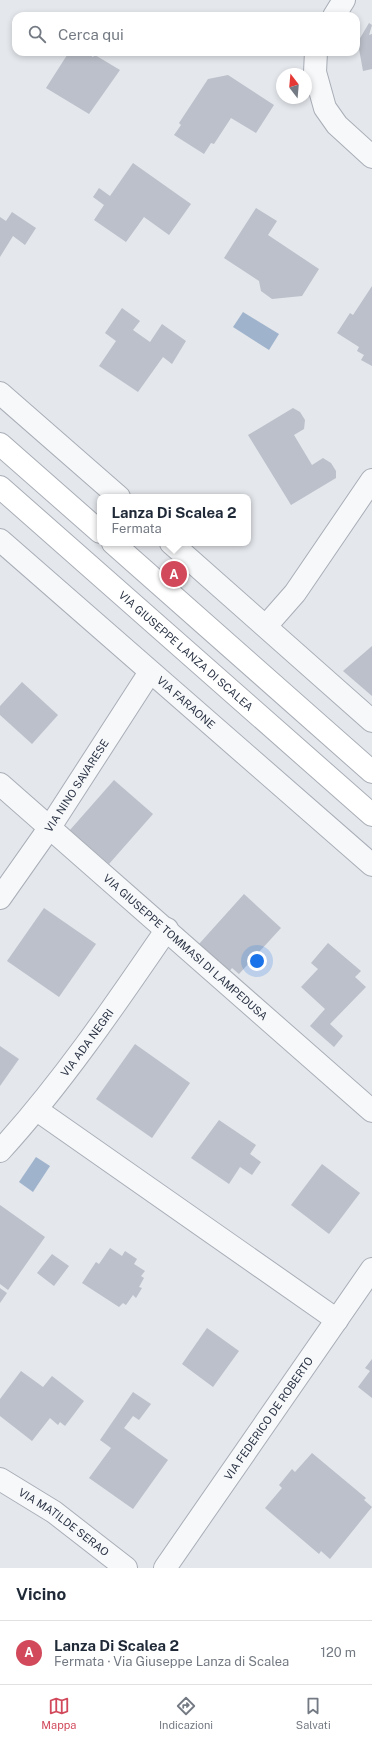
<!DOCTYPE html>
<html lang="it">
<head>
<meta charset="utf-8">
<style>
	:root { --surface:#fff; --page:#f2f2f3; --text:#1f2937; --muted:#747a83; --line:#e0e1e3; --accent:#d1495b }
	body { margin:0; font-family:"Public Sans",sans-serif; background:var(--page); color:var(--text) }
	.compass { position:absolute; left:276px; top:68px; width:36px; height:36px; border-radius:50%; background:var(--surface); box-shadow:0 2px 6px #0003; rotate:344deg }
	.you { position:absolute; left:257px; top:961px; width:14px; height:14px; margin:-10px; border:3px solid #fff; border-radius:50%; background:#1a73e8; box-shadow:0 0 0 6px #1a73e833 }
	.badge { display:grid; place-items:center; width:26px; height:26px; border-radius:50%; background:var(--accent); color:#fff; font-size:13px; font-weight:700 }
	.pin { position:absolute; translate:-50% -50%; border:2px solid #fff; box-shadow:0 1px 4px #0006 }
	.popup { position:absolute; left:97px; top:494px; width:154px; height:52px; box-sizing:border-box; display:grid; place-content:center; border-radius:8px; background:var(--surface); filter:drop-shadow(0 1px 3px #0005); font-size:13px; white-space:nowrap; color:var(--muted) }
	.popup b { font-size:15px; color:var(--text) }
	.popup::after { content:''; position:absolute; left:50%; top:100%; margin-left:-8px; border:8px solid transparent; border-top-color:var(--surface) }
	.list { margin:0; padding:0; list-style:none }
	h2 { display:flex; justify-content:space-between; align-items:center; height:52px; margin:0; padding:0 16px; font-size:17px }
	h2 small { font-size:13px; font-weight:400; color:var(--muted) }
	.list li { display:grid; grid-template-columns:26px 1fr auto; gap:12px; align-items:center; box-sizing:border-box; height:64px; padding:0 16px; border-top:1px solid var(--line) }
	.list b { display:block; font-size:15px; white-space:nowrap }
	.list p { margin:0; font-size:13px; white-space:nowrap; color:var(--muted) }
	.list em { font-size:13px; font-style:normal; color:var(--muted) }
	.icon { flex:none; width:22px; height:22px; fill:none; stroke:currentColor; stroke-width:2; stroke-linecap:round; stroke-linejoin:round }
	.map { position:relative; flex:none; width:372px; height:1568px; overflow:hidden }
	.search { position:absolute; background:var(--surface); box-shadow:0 2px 6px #0003; left:12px; right:12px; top:12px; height:44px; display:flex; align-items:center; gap:10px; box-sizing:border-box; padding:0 14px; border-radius:12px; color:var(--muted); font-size:15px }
	.sheet { height:116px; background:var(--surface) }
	nav { display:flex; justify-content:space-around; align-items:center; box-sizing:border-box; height:56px; border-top:1px solid var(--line); background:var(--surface); font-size:11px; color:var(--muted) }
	nav a { display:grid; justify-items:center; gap:2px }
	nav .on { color:var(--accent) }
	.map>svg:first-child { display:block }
</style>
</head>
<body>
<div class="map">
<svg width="372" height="1568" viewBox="0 0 372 1568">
	<rect width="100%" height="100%" fill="#e4e7ec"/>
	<!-- water -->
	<g fill="#9fb4cc">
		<path d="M243,312L279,334L269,350L233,327Z"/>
		<path d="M36,1157L50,1166L33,1192L19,1182Z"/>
	</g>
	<!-- building -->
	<g fill="#bbc0ca">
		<path d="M369,23L372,25L369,35L372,34V69L363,71L359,49L356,45Z"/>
		<path d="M69,52H85L93,57L95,55L120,70L89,114L46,88Z"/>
		<path d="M228,75L274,105L256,133L231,118L214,144L211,143L204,154L174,135L181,125L179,123L208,79Z"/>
		<path d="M133,163L191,204L169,235L144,217L126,242L94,220L104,205L93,197L99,188L110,196Z"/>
		<path d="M256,208L277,221L268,235L319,269L302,296L272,299L261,291L259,281L224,258Z"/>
		<path d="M12,212L36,228L25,245L13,236L0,257V217L6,221Z"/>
		<path d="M372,286V366L361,360L364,355L357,351L359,347L337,333L350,313L353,315Z"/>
		<path d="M122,308L140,321L133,330L150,342L162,324L186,341L172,364L163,357L138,392L99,366L116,341L105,333Z"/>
		<path d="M293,408L300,412L305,420L304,429L294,435L312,465L323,458L331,463L336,471V478L291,505L248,435Z"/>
		<path d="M372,646V696L343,671Z"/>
		<path d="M22,682L58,715L32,744L0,715V706Z"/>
		<path d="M114,780L153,814L109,864L70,830Z"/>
		<path d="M244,894L281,928L239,974L232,968L229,972L199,944Z"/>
		<path d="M44,908L96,944L59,997L7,961Z"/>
		<path d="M328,943L361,971L355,977L366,987L330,1024L343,1036L334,1047L310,1026L325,1009L301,987L318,969L311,963Z"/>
		<path d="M135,1044L190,1083L152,1138L96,1099Z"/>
		<path d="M0,1046L19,1059L0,1086Z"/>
		<path d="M219,1120L256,1145L250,1154L261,1162L252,1175L240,1167L229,1184L191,1158Z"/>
		<path d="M322,1164L360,1193L329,1234L291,1205Z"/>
		<path d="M0,1205L45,1237L8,1290L0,1284Z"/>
		<path d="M110,1248L122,1256L125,1251L137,1259L134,1264L145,1271L141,1276L144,1278L139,1287L142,1288L136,1298L133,1295L126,1305L123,1303L119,1307L82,1283L96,1262L99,1264Z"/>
		<path d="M52,1254L69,1266L54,1286L37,1273Z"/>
		<path d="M0,1288L7,1293L0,1303Z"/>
		<path d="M207,1328L239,1351L213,1387L182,1364Z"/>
		<path d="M372,1359V1398L358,1387L370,1371L365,1368Z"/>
		<path d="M21,1371L43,1387L52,1376L84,1401L65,1426L60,1422L58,1425L50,1418L32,1441L0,1416V1399Z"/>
		<path d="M133,1392L151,1404L139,1420L133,1416L124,1428L168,1460L133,1509L89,1478L111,1448L100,1440Z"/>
		<path d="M312,1453L366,1498L364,1500L372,1507L330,1559L321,1551L319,1554L265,1508L282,1488L279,1485L292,1469L295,1472Z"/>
	</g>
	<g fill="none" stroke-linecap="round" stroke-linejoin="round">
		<defs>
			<g id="street">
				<path d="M334,16L344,0"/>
				<path d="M316,52L315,72L325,108L337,125L372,157"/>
				<path d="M0,393L119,497"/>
				<path id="s1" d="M0,540L372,865"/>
				<path d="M171,543L372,721"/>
				<path d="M266,626L295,593L372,480"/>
				<path id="s2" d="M0,784L372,1111"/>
				<path id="s3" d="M0,898L50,827L150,672"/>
				<path d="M37,1110L337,1320"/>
				<path id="s4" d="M0,1151C62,1083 115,1005 167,929"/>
				<path id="s5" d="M0,1479L54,1512L126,1568"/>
				<path id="s6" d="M165,1568L372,1269"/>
			</g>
			<g id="secondary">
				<path d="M0,444L100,532"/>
				<path id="s7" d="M0,487L372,815"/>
				<path d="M113,543L372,772"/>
			</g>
		</defs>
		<!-- street casing -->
		<use href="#street" stroke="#a9aeb7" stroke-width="24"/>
		<!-- secondary casing -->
		<use href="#secondary" stroke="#a9aeb7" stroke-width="24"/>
		<!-- street -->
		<use href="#street" stroke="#f7f8fa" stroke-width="22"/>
		<!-- secondary -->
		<use href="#secondary" stroke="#fff" stroke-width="22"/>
	</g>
	<g text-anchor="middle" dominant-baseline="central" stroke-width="3" stroke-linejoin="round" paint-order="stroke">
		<!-- street labels -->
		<g font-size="11" fill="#2b3445" stroke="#f4f6f9">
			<text stroke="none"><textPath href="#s7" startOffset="248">VIA GIUSEPPE LANZA DI SCALEA</textPath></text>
			<text stroke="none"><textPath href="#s1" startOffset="247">VIA FARAONE</textPath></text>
			<text stroke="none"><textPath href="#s3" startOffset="136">VIA NINO SAVARESE</textPath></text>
			<text stroke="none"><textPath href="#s2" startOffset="247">VIA GIUSEPPE TOMMASI DI LAMPEDUSA</textPath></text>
			<text stroke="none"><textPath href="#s4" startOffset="139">VIA ADA NEGRI</textPath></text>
			<text stroke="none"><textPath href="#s6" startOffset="182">VIA FEDERICO DE ROBERTO</textPath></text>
			<text stroke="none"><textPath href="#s5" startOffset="77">VIA MATILDE SERAO</textPath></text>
		</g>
	</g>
</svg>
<svg class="compass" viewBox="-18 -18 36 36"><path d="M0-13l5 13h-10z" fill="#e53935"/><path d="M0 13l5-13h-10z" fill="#747a83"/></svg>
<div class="you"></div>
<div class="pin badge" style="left:174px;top:574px">A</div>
<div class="popup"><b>Lanza Di Scalea 2</b>Fermata</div>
<div class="search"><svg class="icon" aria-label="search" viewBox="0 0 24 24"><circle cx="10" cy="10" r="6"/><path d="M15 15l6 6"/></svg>Cerca qui</div>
</div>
<section class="sheet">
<h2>Vicino<small></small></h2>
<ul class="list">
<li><span class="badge">A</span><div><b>Lanza Di Scalea 2</b><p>Fermata · Via Giuseppe Lanza di Scalea</p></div><em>120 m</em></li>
</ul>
</section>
<nav>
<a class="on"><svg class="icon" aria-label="map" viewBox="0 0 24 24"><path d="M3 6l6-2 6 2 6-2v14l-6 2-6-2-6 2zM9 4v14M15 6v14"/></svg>Mappa</a>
<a><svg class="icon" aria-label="directions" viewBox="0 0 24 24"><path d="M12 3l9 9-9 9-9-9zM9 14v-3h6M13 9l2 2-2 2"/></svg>Indicazioni</a>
<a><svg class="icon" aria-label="saved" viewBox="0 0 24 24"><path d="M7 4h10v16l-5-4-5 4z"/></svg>Salvati</a>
</nav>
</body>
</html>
